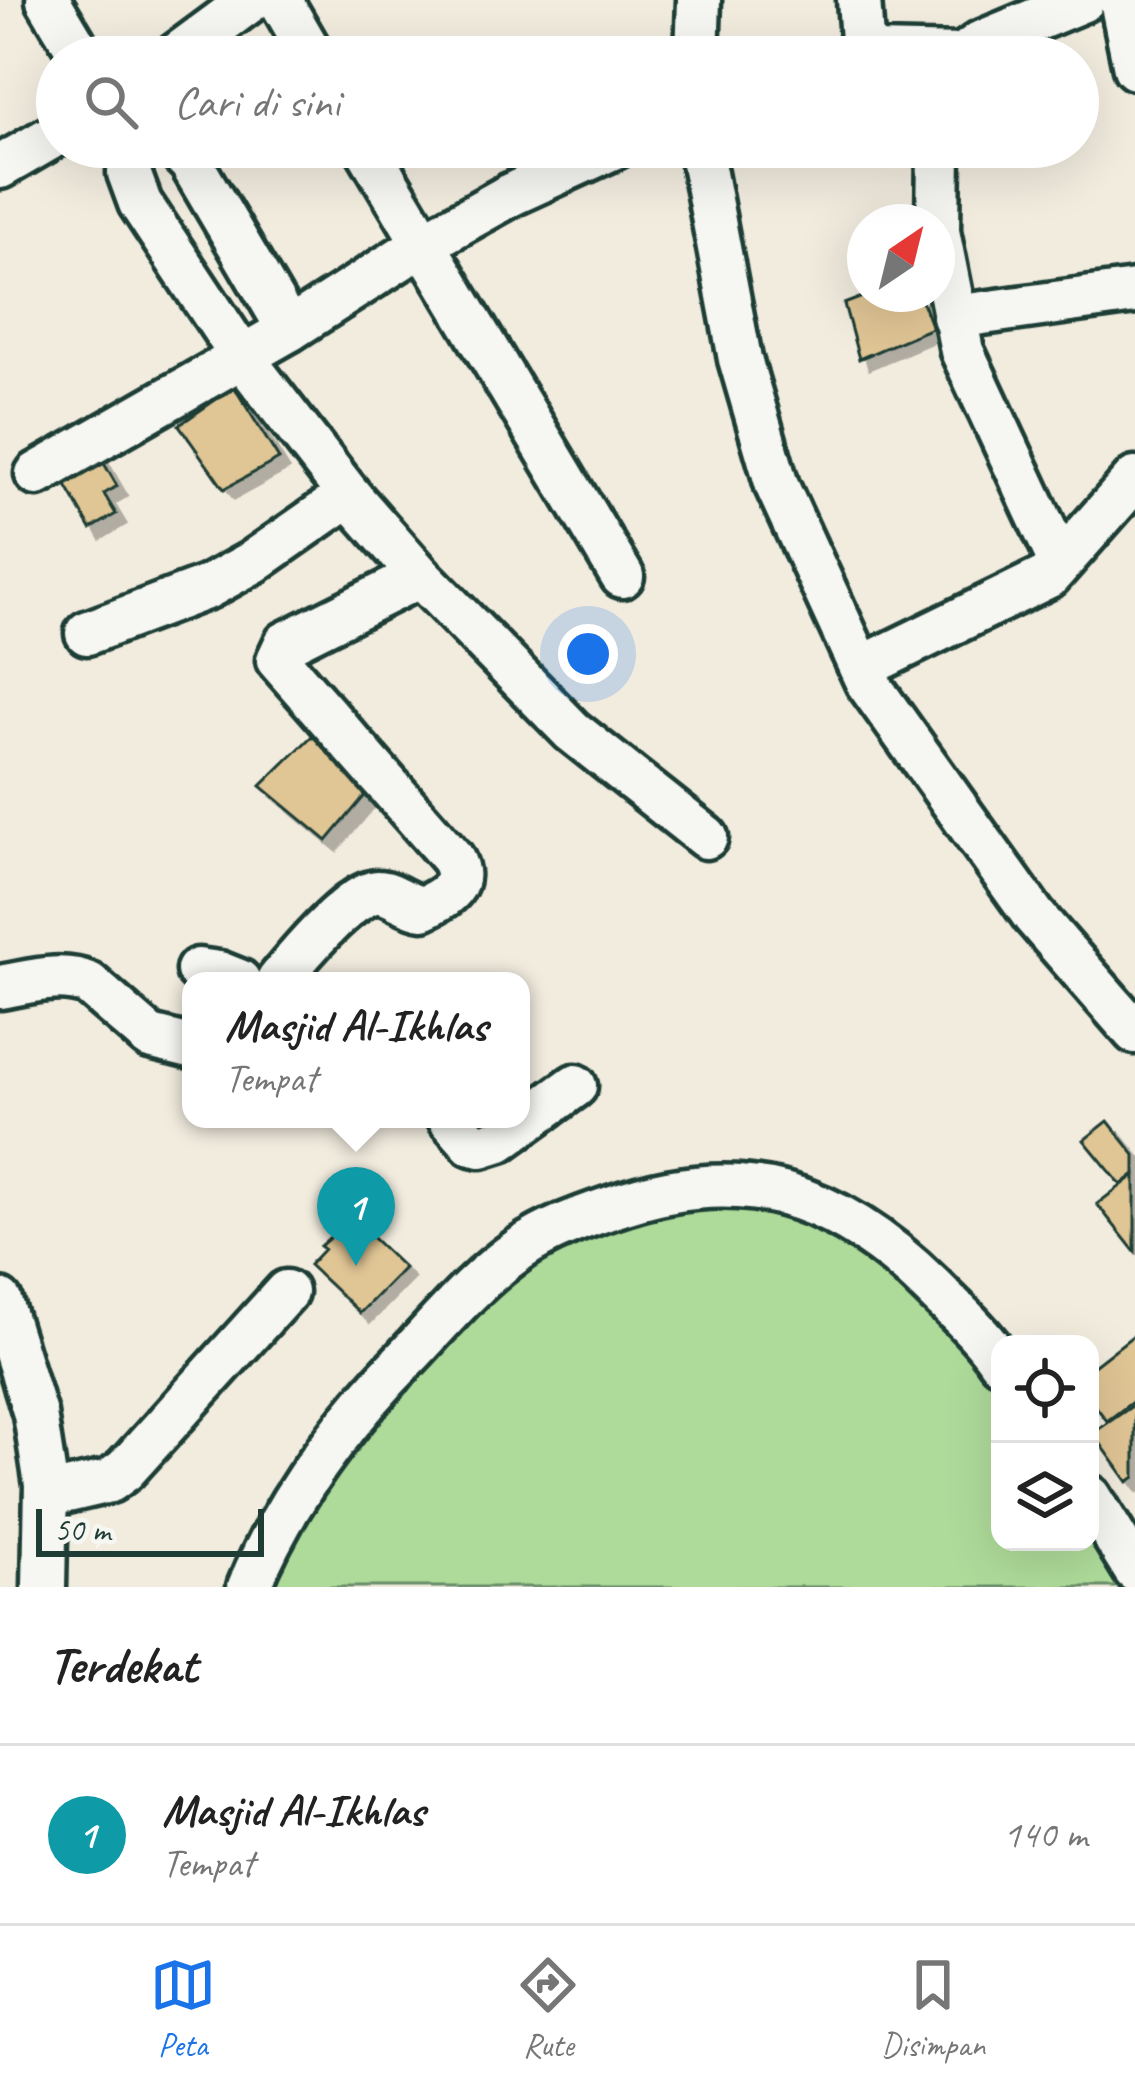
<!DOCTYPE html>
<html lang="id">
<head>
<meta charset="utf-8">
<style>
	:root { --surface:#fff; --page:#f6f6f6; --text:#222; --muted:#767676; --line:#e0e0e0; --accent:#1a73e8 }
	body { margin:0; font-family:Caveat,sans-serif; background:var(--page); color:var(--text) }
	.controls { position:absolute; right:36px; bottom:36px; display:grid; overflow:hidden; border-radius:24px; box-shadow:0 12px 48px #0002 }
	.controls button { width:108px; height:108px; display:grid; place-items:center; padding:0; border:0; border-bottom:3px solid var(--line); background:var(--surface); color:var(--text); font:60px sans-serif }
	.compass { position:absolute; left:847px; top:204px; width:108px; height:108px; border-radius:50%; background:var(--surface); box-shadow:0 12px 48px #0002; rotate:35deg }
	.scale { position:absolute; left:36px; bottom:30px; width:228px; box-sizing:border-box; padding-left:12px; border:6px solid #1f3d34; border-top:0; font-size:33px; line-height:42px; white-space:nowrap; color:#1f3d34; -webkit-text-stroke:9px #f6f6f2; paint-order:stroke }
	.you { position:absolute; left:588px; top:654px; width:42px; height:42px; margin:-30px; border:9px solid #fff; border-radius:50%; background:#1a73e8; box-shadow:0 0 0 18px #1a73e833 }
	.badge { display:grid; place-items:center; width:78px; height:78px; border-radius:50%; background:var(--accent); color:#fff; font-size:39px; font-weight:700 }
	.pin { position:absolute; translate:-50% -99px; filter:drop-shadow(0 3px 6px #0008) }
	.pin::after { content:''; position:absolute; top:63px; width:42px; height:36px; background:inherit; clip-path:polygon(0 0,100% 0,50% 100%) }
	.popup { position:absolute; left:182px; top:972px; width:348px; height:156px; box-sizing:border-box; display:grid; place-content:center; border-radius:24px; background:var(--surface); filter:drop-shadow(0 3px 9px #0005); font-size:39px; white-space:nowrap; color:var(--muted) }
	.popup b { font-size:45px; color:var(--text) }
	.popup::after { content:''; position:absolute; left:50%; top:100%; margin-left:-24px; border:24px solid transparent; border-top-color:var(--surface) }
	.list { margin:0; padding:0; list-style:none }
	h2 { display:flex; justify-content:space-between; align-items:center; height:156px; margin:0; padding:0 48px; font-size:51px }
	h2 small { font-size:39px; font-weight:400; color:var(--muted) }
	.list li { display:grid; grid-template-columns:78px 1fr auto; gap:36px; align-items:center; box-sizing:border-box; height:180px; padding:0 48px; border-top:3px solid var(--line) }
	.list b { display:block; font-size:45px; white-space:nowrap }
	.list p { margin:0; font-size:39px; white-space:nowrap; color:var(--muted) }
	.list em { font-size:39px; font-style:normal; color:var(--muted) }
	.icon { flex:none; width:66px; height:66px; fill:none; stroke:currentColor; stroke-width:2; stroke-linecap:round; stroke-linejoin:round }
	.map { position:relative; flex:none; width:1135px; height:1587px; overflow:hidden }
	.search { position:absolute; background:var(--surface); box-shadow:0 12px 48px #0002; left:36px; right:36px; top:36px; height:132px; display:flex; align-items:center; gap:30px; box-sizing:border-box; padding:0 42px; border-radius:66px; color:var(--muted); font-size:45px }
	.sheet { height:336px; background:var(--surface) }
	nav { display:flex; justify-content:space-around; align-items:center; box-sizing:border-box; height:168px; border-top:3px solid var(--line); background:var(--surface); font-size:33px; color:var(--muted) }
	nav a { display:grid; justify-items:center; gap:6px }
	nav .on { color:var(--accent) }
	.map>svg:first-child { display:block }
</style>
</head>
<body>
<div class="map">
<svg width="1135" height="1587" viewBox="0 0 1135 1587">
	<defs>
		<filter id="shadow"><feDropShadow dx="10" dy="10" stdDeviation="0" flood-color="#0004"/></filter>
	</defs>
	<rect width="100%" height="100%" fill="#f2ecdf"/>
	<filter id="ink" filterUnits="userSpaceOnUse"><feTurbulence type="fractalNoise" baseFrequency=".00833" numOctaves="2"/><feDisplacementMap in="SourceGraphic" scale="24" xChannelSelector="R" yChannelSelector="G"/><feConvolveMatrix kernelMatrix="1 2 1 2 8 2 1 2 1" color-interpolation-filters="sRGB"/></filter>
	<g filter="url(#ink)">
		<!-- green -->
		<path fill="#aedb9a" stroke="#668c67" stroke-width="3" d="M803,1203L1000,1368V1542H1090V1506L1135,1587H253L263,1563L467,1299L627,1206Z"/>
		<!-- building -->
		<g fill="#e0c595" stroke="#1f3d34" stroke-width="3" filter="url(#shadow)">
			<path d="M870,294H919L932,328L859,359L844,304Z"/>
			<path d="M234,387L279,459L224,489L179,425Z"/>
			<path d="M90,439L117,486L104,494L116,514L91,529L52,461Z"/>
			<path d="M312,736L373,786L327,841L261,786Z"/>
			<path d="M1108,1121L1135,1155V1174L1121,1185L1084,1140Z"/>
			<path d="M1135,1175V1252L1097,1204Z"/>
			<path d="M352,1218L404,1268L360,1313L309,1265L324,1249L320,1246Z"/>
			<path d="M1135,1334V1400L1107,1421L1090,1399V1369Z"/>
			<path d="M1135,1404V1477L1128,1482L1093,1433Z"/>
		</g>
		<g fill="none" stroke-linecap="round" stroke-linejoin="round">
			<defs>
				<g id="minor">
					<path d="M48,0L82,57"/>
					<path d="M280,0L313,57"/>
					<path d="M859,0L862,40L875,54L962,56"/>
					<path d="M1121,0L1135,68"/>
					<path d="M174,57L251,0"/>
					<path d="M697,57L699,0"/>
					<path d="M961,57L980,43L1083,0"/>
					<path d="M130,147L129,173L140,203L242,357L349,495L420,576L572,731L706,837"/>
					<path d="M175,147L191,163L289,330"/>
					<path d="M366,147L622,576"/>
					<path d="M700,147L740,359L777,486L867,682L1034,916L1135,1032"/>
					<path d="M939,147L938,231L962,351L1060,562"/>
					<path d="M0,167L57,134"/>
					<path d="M954,317L1135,292"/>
					<path d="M37,474L289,330L423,244L512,194L615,147"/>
					<path d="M87,633L208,587L253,562L349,495"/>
					<path d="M861,668L1049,576L1135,479"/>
					<path d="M198,970L219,973L239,981"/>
					<path d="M278,981C294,961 351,891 378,892C392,892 407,906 423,908C447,897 467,885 452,858L278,660L286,643L420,576"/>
					<path d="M0,987C30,982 61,972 89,984L150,1037L191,1047"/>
					<path d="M450,1119L472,1144L481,1146L500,1140L575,1086"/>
					<path d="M0,1301L35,1414L46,1485L44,1587"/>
					<path d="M46,1496L110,1481L125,1470L286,1292"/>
					<path d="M1090,1497L1135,1570"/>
					<path d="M249,1587C284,1501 344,1422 408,1356C443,1319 477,1278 520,1249C548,1230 578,1219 610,1208C741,1161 836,1192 932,1287C956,1311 981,1333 1000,1361"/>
				</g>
			</defs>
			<!-- minor casing -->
			<use href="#minor" stroke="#1f3d34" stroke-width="51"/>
			<!-- minor -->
			<use href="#minor" stroke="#f6f6f2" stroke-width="42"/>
		</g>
	</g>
</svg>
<div class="controls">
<button><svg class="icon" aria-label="locate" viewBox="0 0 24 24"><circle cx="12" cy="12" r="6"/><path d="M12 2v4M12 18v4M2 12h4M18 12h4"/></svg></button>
<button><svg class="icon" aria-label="layers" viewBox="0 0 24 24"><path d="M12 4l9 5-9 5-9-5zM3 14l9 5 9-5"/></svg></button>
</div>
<svg class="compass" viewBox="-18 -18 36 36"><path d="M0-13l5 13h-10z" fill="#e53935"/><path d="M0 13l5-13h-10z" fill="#767676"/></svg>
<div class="scale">50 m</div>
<div class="you"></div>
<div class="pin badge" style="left:356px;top:1266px;background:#0f9aa8">1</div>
<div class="popup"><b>Masjid Al-Ikhlas</b>Tempat</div>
<div class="search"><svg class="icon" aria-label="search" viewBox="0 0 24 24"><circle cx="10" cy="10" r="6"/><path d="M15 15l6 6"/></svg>Cari di sini</div>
</div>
<section class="sheet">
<h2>Terdekat<small></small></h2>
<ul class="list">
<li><span class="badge" style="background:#0f9aa8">1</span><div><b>Masjid Al-Ikhlas</b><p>Tempat</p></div><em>140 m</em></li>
</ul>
</section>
<nav>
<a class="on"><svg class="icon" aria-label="map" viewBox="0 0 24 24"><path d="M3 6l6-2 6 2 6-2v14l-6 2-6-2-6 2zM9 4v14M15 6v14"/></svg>Peta</a>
<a><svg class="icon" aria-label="directions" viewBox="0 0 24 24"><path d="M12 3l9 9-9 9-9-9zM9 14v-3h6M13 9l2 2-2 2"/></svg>Rute</a>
<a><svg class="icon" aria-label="saved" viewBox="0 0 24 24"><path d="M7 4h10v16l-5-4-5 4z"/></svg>Disimpan</a>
</nav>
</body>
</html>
